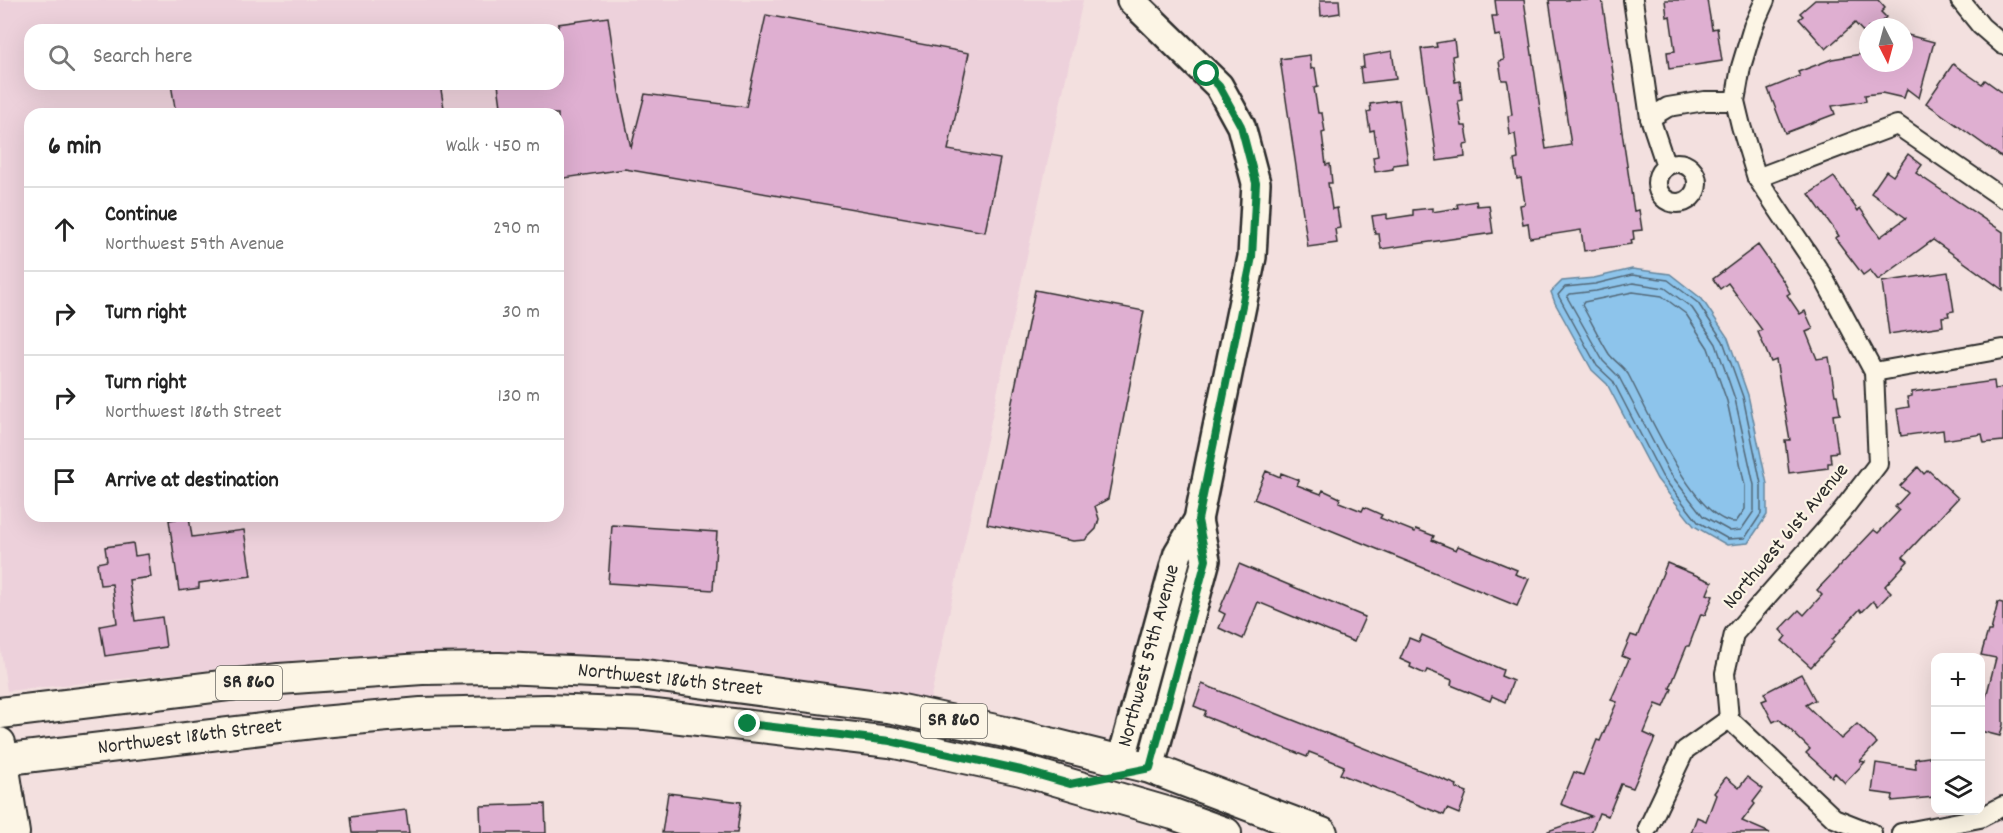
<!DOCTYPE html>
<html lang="en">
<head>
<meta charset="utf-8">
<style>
	:root { --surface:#fff; --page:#f2f2f2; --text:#222; --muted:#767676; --line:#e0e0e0 }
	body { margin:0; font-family:Dekko,sans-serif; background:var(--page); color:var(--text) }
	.controls { position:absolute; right:18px; bottom:18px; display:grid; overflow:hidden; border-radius:12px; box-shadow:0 6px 24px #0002 }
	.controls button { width:54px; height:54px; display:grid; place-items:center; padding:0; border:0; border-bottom:2px solid var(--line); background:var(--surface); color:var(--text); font:30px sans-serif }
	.compass { position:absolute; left:1859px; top:18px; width:54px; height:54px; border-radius:50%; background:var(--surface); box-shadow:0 6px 24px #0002; rotate:174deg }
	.stop { position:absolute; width:18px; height:18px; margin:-14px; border:4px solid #0b8043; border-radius:50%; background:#fff }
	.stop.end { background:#0b8043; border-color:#fff; box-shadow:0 2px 6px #0008 }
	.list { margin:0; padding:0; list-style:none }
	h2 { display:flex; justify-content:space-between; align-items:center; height:78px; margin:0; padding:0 24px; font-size:26px }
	h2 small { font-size:20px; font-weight:400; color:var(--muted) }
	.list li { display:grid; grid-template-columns:39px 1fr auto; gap:18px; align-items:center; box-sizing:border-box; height:84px; padding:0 24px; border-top:2px solid var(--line) }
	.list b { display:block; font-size:22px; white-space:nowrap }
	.list p { margin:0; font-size:20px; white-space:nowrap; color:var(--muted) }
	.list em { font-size:20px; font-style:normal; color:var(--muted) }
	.icon { flex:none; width:33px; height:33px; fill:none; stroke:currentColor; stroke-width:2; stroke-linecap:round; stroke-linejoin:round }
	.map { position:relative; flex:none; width:2003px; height:833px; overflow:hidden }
	.search { position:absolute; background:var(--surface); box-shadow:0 6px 24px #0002; left:24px; top:24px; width:540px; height:66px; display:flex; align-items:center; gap:15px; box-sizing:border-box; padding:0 21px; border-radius:18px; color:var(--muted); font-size:22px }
	.panel { position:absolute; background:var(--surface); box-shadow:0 6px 24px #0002; left:24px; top:108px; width:540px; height:414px; border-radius:18px }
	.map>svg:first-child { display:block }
</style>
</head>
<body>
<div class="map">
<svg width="2003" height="833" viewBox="0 0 2003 833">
	<rect width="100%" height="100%" fill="#f3e0df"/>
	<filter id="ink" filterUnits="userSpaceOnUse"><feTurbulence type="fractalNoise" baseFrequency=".0167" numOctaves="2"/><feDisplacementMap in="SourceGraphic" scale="12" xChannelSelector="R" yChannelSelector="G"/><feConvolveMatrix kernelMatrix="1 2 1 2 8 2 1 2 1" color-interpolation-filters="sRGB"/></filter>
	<g filter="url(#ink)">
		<!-- built -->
		<path fill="#edd1db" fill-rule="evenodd" d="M0,0H1083L929,705L609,659L341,656L7,691L0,644ZM30,30H558V84H30ZM30,114H558V516H30Z"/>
		<!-- water -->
		<path fill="#8dc4eb" stroke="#66879e" stroke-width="1.5" d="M1632,269L1670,274L1702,299L1728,338L1748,395L1767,484V515L1748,543L1727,545L1694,526L1657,479L1607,384L1592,370L1555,303L1551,292L1562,281L1594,278Z"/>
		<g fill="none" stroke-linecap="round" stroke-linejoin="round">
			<!-- shore -->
			<g stroke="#526878" stroke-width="1.5">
				<path d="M1632,275L1668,280L1698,303L1723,341L1743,397L1761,484V514L1745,538L1728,539L1698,522L1662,476L1613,381L1597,366L1558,295L1565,287L1595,284Z"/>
				<path d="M1633,283L1665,288L1692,308L1716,344L1735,399L1754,485V511L1741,530L1730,531L1703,516L1669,472L1619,377L1603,361L1567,297L1570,294L1596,291Z"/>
				<path d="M1633,292L1662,296L1686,314L1708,348L1727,401L1745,486V509L1736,522C1696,525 1645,405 1628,374C1623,366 1614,361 1609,354C1599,338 1591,321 1582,305L1584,302Z"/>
			</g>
		</g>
		<!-- building -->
		<g fill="#dfafd1" stroke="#2b2b2b" stroke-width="1.5">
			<path d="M1320,0H1339L1340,13L1321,16Z"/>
			<path d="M1495,0H1524L1546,149L1571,145L1549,0H1602L1634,211L1639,210L1642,230L1633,231L1634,239L1631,240L1632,244L1584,251L1581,230L1530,238L1528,223L1523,224L1520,205L1525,204L1521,178L1517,179L1514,160L1518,159L1515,134L1510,135L1508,116L1512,115L1508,84L1507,80H1502L1499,61L1504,60L1500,35L1495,36L1492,16H1497Z"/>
			<path d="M1665,0H1707L1712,29L1717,28L1722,61L1669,69L1667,52L1675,51L1670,16L1667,17Z"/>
			<path d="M1815,0H1878L1885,8L1881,12L1886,17L1876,27H1868V37L1855,23L1826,49L1799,19L1803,16L1800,13Z"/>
			<path d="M766,15L969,53L948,150L1000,159L985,232L625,169L558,179V114H502L498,84H558V24L608,17L619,92L631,148L645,94L746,107Z"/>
			<path d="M1904,34L1934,42L1919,98L1907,89L1904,98L1882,93L1865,95L1866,101L1832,106L1835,114L1785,133L1768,89L1800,76L1798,72L1832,59L1868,53V63H1904Z"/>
			<path d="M1454,40L1456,55L1452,56L1455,82L1460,81L1462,100L1458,101L1462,126H1466L1469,144L1464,145L1465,157L1437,161L1421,49L1437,47L1436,43Z"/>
			<path d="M1392,51L1396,79L1362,83L1360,68L1364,67L1363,56Z"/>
			<path d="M1310,55L1311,69L1315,68L1318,87L1314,88L1318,113H1322L1325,132L1322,133L1326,165L1330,164L1332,183H1328L1332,209L1337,208L1340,228L1335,229L1337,243L1308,247L1280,59Z"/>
			<path d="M1953,64L1982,84L1985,80L2003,93V158L1926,103Z"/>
			<path d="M171,84H440L445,114H176Z"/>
			<path d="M1399,100L1408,163L1393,165V169L1375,172L1373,157L1378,156L1374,130L1370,131L1367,112L1371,111L1370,104Z"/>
			<path d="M1908,154L1922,165L1916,173L2003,232V290L1933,240L1878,280L1870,270L1863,275L1835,238L1839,236L1809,194L1834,177L1858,211L1860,208L1880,237L1906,218L1871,193L1886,171L1893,176Z"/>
			<path d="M1476,201L1477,206L1489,205L1493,233L1381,249L1379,234H1375L1372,216L1387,214V219L1413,215V210L1432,208V212L1458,208L1457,204Z"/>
			<path d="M1758,245L1784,282L1790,293L1787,295L1800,314L1805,311L1813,329L1806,332L1817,359L1829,357L1835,395H1837L1840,414L1833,415L1838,452L1830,453L1831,463H1828V468L1789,473L1785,440H1790L1776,360L1771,362L1758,332L1762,330L1728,283L1720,289L1713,279Z"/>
			<path d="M1948,272L1954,311L1948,312L1949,316L1942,317L1943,326L1889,334L1882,282Z"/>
			<path d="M1035,290L1144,311L1108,499L1095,506L1099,519L1096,529L1085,540L1073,541L987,524Z"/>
			<path d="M1994,381L1995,389L2003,388V441L1984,443L1982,434L1944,440L1943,430L1901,436L1897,409L1909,407L1907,397L1912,396V392Z"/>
			<path d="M1918,467L1924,474L1928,470L1958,498L1903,557L1908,561L1885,586L1891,592L1878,606L1873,601L1862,612L1860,609L1832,640L1834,642L1811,667L1782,641L1786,636L1780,630L1799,610L1804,615L1822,595L1817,590L1874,530L1878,533L1899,511L1895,507L1908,493L1900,486Z"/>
			<path d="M1266,471L1280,477L1281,473L1299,480L1297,485L1321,494L1323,490L1340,498L1339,502L1362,511L1364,507L1382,515L1380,518L1415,532L1416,529L1434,536L1432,540L1456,550L1458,546L1517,570L1515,574L1529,579L1517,606L1254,499Z"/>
			<path d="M189,517L192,537L244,530L251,576L199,583V588L179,591L169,520Z"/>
			<path d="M612,525L717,532L713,590L608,583Z"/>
			<path d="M133,543L135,556L148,554L151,577L129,580L135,621L162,617L166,647L105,656L100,626L117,623L112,584L100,585L97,563L107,561L105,547Z"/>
			<path d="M1667,563L1712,582L1707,594L1713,596L1705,615L1701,614L1689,646H1687L1670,688L1672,689L1664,707L1656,704L1644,733L1655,738L1633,788L1621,784L1608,816L1599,813L1591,833H1548V831L1591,816L1561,804L1574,772L1583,775L1597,740L1600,741L1617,702L1611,700L1629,659L1622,656L1631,635L1637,637Z"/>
			<path d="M1239,564L1365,617L1354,642L1258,602L1243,639L1219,628L1225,614L1219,611Z"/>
			<path d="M1998,602L2003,603V725L2000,736L1980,731V709L1983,700L1985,701L1996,658L1981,655L1988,631H1991Z"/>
			<path d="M1422,635L1503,670L1501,676L1513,681L1505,702L1492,696L1490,701L1451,685L1452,680L1427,670L1425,674L1410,667L1411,664L1400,659L1409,638L1419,642Z"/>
			<path d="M1801,674L1815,700L1806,705L1841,739L1857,724L1877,743L1860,761L1865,762L1845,783L1835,773L1832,777L1817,763L1806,753L1810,749L1779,719L1773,722L1762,701L1767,699L1764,693Z"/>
			<path d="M1202,684L1457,785L1456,788L1467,792L1459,814L1447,809L1444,815L1340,774L1344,766L1332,761L1309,752L1307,757L1204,716L1206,711L1194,706Z"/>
			<path d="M1935,756V797L1892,801L1893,795L1872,792L1876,763L1916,769L1915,759Z"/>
			<path d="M1726,777L1739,788L1747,777L1763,789L1753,802L1755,804L1742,821L1770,833H1691L1697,817L1706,821L1716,795L1714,793Z"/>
			<path d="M668,793L741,802L737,833H662Z"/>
			<path d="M545,804L546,833H481L480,806Z"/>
			<path d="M406,810L409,833H352L350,817Z"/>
		</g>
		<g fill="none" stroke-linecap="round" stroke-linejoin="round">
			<defs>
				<g id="street">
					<path d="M1633,0L1650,118L1666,166"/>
					<path d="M1960,0L1981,26L2003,45"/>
					<path d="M1650,118L1668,107L1705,101H1735"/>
					<circle cx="1677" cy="183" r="20"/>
					<path d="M1757,178L1897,125L2003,198"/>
					<path d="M1874,372L2003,349"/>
					<path d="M1729,719L1725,673L1734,634L1841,512L1878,464L1874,372L1822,275L1757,178L1741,126L1735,101L1741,67L1753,27L1765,0"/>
					<path d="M1729,719L1834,818L1872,833"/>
					<path d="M1648,828L1685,750L1729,719"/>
					<path d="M1901,833L1980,818L2003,806"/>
				</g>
				<g id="secondary">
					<path d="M1121,761L1178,553L1198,520L1252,257L1256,183L1241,126L1219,86L1131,0"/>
					<path d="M1150,768L1206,560L1198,520"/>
				</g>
				<g id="primary">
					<path d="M0,713L279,679L422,669L499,668L638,674L893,708L1005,732L1150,768L1322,833"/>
					<path d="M0,743L14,833"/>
					<path d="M0,760L321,722L421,713L547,710L646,714L890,742L1021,770L1173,814L1226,833"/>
				</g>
			</defs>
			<!-- street casing -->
			<use href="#street" stroke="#2b2b2b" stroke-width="22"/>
			<!-- secondary casing -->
			<use href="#secondary" stroke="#2b2b2b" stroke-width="32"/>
			<!-- primary casing -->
			<use href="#primary" stroke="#2b2b2b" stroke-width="34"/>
			<!-- street -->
			<use href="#street" stroke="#fcf5e5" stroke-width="18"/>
			<!-- secondary -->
			<use href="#secondary" stroke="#fcf5e5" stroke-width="27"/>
			<!-- primary -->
			<use href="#primary" stroke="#fcf5e5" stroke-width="30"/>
		</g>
	</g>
	<g fill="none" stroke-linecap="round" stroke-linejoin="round" filter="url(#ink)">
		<!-- route -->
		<path stroke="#0b8043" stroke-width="8" d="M748,724L890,741L1021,770L1070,784L1150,768L1206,560L1198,520L1252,257L1256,183L1241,126L1219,86L1207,74"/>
	</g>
	<g text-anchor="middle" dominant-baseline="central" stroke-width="4.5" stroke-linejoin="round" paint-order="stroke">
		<!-- shield labels -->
		<g fill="#fcf5e5" stroke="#6a6863" stroke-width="1.5">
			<rect x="216" y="666" width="66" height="34" rx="4.5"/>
			<rect x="921" y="704" width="66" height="34" rx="4.5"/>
		</g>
		<g font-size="20" font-weight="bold" fill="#2b2b2b">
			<text x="249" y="683">SR 860</text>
			<text x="954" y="721">SR 860</text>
		</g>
		<!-- street labels -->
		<g font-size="21" fill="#2b2b2b" stroke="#fcf5e5">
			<text transform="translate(1787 537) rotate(-50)">Northwest 61st Avenue</text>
			<text transform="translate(1150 656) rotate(-75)">Northwest 59th Avenue</text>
			<text transform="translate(670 681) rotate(6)">Northwest 186th Street</text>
			<text transform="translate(190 738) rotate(-7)">Northwest 186th Street</text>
		</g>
	</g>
</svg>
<div class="controls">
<button>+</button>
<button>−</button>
<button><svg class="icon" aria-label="layers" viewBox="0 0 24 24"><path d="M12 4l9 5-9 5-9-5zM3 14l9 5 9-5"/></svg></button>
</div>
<svg class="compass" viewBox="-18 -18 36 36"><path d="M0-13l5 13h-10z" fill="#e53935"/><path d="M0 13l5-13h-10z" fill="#767676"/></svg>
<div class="stop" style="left:1207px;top:74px"></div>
<div class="stop end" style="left:748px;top:724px"></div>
<div class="search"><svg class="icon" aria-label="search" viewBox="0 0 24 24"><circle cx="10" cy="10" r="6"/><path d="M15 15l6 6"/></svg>Search here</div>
<section class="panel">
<h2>6 min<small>Walk · 450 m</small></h2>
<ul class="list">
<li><svg class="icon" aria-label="ahead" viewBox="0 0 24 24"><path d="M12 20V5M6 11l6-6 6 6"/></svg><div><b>Continue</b><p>Northwest 59th Avenue</p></div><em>290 m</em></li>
<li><svg class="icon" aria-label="right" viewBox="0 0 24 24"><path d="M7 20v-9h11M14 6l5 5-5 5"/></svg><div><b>Turn right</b></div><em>30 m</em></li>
<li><svg class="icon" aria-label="right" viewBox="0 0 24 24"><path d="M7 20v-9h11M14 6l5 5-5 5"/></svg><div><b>Turn right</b><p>Northwest 186th Street</p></div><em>130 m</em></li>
<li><svg class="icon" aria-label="arrive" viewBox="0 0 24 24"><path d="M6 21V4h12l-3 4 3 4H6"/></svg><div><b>Arrive at destination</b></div></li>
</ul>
</section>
</div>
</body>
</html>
